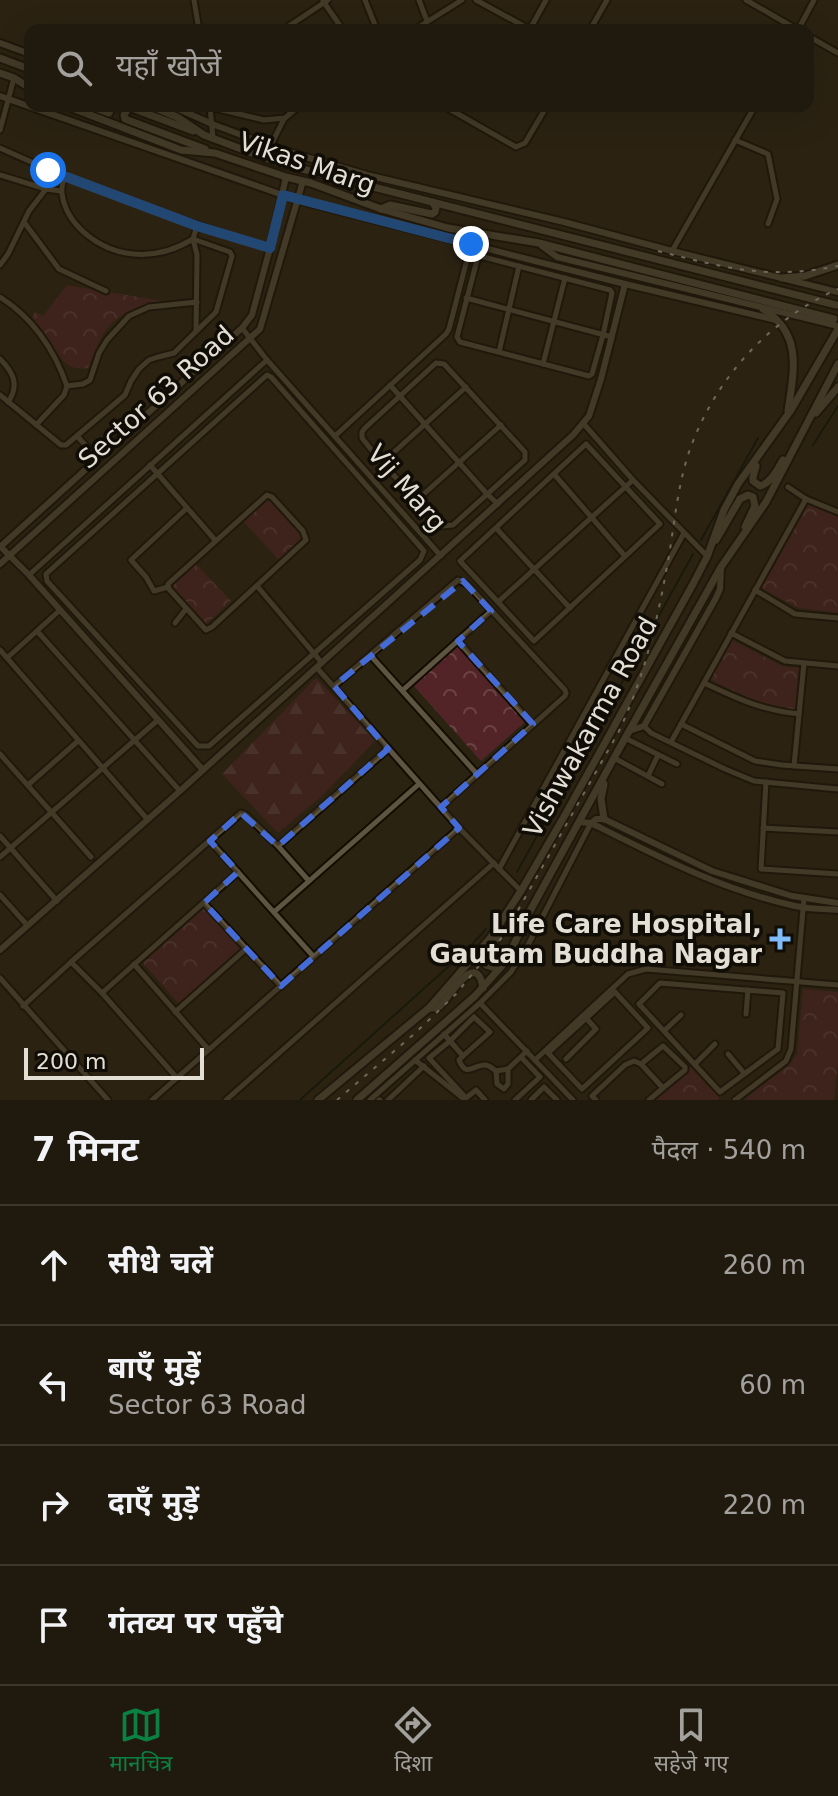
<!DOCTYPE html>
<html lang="hi">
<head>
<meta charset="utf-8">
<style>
	:root { --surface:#201a0e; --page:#282317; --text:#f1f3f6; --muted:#a2a19e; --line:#3d382e; --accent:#0b8043 }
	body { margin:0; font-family:"DejaVu Sans","Noto Sans Devanagari",sans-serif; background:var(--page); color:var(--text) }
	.scale { position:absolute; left:24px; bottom:20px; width:180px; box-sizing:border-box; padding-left:8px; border:4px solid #e4dfd5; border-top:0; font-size:22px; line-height:28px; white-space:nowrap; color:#e4dfd5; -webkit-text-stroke:6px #100d06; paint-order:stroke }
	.stop { position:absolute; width:24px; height:24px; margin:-18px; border:6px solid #1a73e8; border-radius:50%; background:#fff }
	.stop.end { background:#1a73e8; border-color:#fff; box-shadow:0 2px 8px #0008 }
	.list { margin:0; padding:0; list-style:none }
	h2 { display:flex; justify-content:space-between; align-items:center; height:104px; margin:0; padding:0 32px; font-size:34px }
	h2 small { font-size:26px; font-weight:400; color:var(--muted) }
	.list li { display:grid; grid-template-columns:52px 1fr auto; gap:24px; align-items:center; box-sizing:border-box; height:120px; padding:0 32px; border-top:2px solid var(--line) }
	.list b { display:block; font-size:30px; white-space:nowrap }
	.list p { margin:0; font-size:26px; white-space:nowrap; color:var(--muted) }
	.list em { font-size:26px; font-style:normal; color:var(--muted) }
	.icon { flex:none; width:44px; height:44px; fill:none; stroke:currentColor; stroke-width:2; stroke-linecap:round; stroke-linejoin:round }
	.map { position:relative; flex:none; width:838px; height:1100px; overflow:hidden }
	.search { position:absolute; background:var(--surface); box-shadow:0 8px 32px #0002; left:24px; right:24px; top:24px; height:88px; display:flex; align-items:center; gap:20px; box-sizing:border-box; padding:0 28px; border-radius:16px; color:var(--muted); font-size:30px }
	.sheet { height:584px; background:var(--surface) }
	nav { display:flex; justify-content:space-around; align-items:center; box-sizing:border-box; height:112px; border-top:2px solid var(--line); background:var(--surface); font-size:22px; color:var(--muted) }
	nav a { display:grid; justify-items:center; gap:4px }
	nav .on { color:var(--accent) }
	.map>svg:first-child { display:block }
</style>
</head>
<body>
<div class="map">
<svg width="838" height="1100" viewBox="0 0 838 1100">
	<defs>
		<pattern id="forest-firs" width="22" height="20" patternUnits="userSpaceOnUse" patternTransform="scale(2)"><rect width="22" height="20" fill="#532427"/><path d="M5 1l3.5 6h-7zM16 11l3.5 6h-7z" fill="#6c4345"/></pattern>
		<pattern id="park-crowns" width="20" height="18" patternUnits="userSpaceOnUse" patternTransform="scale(2)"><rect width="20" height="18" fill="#532427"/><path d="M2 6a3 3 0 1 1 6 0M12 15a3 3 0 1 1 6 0" fill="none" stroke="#6c4345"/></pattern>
	</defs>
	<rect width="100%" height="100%" fill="#2b2312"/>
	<!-- forest -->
	<path fill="url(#forest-firs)" d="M316,678L375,741L323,795L278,833L222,774Z"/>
	<!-- park -->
	<g fill="url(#park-crowns)">
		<path d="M67,285L168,302C140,307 116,311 101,338C96,348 93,358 88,368C65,372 59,355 48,339C43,331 37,324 32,317L35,312L43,316Z"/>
		<path d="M268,497L305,537L279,560L243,521Z"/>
		<path d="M810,501L838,516V613L798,608L761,588Z"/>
		<path d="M194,562L231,601L205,625L169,585Z"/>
		<path d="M732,640L782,666L799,668L796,711L759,703L709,679Z"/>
		<path d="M458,646L525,722L481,761L413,685Z"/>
		<path d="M204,908L240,949L179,1004L143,963Z"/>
		<path d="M803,989L838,992V1060L834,1100H743L789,1065L797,1054Z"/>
		<path d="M692,1066L720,1098L717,1100H654Z"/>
	</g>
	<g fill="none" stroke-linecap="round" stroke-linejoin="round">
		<!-- stream -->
		<g stroke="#010f04" stroke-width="2">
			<path d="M813,445L838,406"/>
			<path d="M701,540L758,438"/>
			<path d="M517,872L693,554"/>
			<path d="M300,1100L469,948L486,929"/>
		</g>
		<defs>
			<g id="minor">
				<path d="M194,0L199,30"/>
				<path d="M365,0L377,30"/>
				<path d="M419,0L427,21"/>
				<path d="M476,0L531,30"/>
				<path d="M746,0L798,30"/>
				<path d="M323,1L343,30"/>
				<path d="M530,29L546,0"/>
				<path d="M283,30L328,0"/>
				<path d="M414,30L462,0"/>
				<path d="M590,30L607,0"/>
				<path d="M798,30L814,0"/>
				<path d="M808,36L838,53"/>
				<path d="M444,106L516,147L525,143L547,106"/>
				<path d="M210,107L264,120L285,118L299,106"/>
				<path d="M210,107L213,138"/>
				<path d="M0,130L14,78"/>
				<path d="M735,140L768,154L777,199L768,224"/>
				<path d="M271,145L284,119"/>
				<path d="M0,148C87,188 179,220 270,248"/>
				<path d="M0,175L46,189L61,191"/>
				<path d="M65,175C63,181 61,188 62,194C67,227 101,251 133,254C154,256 175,250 193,239"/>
				<path d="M24,222L59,269L106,291"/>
				<path d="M672,251L755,106"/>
				<path d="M480,256L610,290L612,293L603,335L592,374L589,376L460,342L457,337L477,260Z"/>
				<path d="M0,265L8,254L29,211L46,189"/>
				<path d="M0,297C33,318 54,349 67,386L64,395L36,425"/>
				<path d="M466,298L612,337"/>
				<path d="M242,328L267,360L441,556"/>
				<path d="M196,331L197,255L193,239L197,226"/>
				<path d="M499,352L519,266"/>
				<path d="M0,359C13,372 20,385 8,402"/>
				<path d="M436,363L444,364L525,452V460L453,525L442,526L382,463L362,438V432L365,428Z"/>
				<path d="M543,364L565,278"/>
				<path d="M267,375L271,377L424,551L420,560L209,746H198L47,581L46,574Z"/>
				<path d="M390,385L487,494L498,504"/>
				<path d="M67,386L83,384L90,380L99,353L107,340L129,316L149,307L197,302"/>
				<path d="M0,395L61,445H66L125,395L131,381L139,369L149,360L158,357L174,353L216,312L232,256L230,252L193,239"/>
				<path d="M583,423L633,480L707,556"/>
				<path d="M77,436L98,459"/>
				<path d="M335,436L446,334L449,329L471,244"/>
				<path d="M586,444L660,524L534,641L460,561Z"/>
				<path d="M382,463L466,387"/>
				<path d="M150,465L215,540"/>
				<path d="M554,474L625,556"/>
				<path d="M788,487L806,499L838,512"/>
				<path d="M267,495L272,497L303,531L306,540L212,627L206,630L169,589L168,584Z"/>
				<path d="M417,500L501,425"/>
				<path d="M496,528L570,608"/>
				<path d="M29,575L267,360"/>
				<path d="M257,586L322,663"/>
				<path d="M168,587L154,591L146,577L131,560L187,508"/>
				<path d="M755,590L795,614L838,618"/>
				<path d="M498,602L633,480"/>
				<path d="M175,623L186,609"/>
				<path d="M37,631L180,791"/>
				<path d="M731,633L785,661L838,666"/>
				<path d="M458,641L532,724"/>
				<path d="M0,650L148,820"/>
				<path d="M371,656L477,774"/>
				<path d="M7,658L60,610"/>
				<path d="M317,668L459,828L521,891"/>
				<path d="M704,683C738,699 761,710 799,714"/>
				<path d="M334,686L458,580L467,584L565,690L566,693L565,696L441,807"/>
				<path d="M403,690L491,611"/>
				<path d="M681,724L755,761L782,765L838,769"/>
				<path d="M644,726L651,733L725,769L754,781L838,789"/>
				<path d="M625,738L677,764"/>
				<path d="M671,742L806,499"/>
				<path d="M0,754L91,857"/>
				<path d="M614,758L662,784"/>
				<path d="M794,766L804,663"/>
				<path d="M648,776L658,755"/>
				<path d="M766,782L761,869L838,874"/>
				<path d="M28,785L78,741"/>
				<path d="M763,828L838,832"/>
				<path d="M0,836L57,901"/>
				<path d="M210,841L313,956"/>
				<path d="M278,846L388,749"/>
				<path d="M0,857L158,720"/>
				<path d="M499,869L684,533"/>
				<path d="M0,895L28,926"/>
				<path d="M204,903L281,986"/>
				<path d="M274,912L419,784"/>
				<path d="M71,962L102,993L177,1078"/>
				<path d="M134,964L208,1049"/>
				<path d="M0,978L108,1100"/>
				<path d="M660,983L783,993L778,1049L720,1092L639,1004Z"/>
				<path d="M615,992L648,1028L582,1089L548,1053Z"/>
				<path d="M102,993L238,872"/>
				<path d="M480,1003L573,1100"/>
				<path d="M23,1006L71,962L241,813L246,815L278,846L309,881"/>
				<path d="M175,1012L246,949"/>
				<path d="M746,1014L748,990"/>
				<path d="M664,1031L681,1015"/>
				<path d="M444,1034L463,1056L459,1060C466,1078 473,1065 485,1065C489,1065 492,1068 496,1071L508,1069"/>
				<path d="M728,1054L744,1073"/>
				<path d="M463,1056L490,1032L474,1017L450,1041L429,1058L466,1098L476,1090L485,1100"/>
				<path d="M566,1059L596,1029L586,1018"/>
				<path d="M415,1060L464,1099"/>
				<path d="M535,1060L628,974L646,969L838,985"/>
				<path d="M641,1064L663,1046L685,1067V1070L663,1088"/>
				<path d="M695,1064L715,1044"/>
				<path d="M496,1071L497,1084L504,1089L508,1084V1069L527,1051"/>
				<path d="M152,1100L459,828"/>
				<path d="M226,1100L494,863"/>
				<path d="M370,1100L480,1003L511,972L528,945L591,823"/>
				<path d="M379,1100H380"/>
				<path d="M388,1100L424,1066"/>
				<path d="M515,1100L540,1077L521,1057"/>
				<path d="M531,1100L544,1087L557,1100"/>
				<path d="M596,1100L592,1096L625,1065L634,1061L641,1064L663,1088L649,1100"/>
				<path d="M735,1100L786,1061L791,1049L804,898"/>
			</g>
			<g id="tertiary">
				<path d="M0,43L30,54"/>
				<path d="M0,96L297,200L625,284L776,320"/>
				<path d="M172,106L212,124L282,150L279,163"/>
				<path d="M282,150L367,175L564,222L672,251L838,292"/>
				<path d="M542,246L557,257L838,326"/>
				<path d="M0,546L29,575L203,770"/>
				<path d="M0,547L242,328L252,315L270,248L286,177"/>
				<path d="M0,564L260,329L303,181"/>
				<path d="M629,731L644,726L716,598L720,589L721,567"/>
				<path d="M579,822L591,823C657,856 722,890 795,906C809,909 824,909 838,910"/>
				<path d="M591,823L596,819H604L712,871L792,896L838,903"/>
				<path d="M0,950L180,791L573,435L589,416L601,379L625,284"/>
			</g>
			<g id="secondary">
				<path d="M0,58L24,67H30"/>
				<path d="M0,73L14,78L30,88"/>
				<path d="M67,106L181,150L215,153L286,177L311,183L381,209L448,228L539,243L834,319"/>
				<path d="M90,106L109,113L112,106"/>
				<path d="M151,106L177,117L204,135L279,163L836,305"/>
				<path d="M193,131L129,107L124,115L125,119L205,149"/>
				<path d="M381,209L390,205L432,214L435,212L436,208L433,203"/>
				<path d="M782,278L805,276L838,265"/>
				<path d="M763,309C803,334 794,370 788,411"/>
				<path d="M816,413L838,387"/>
				<path d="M756,466L753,477V481L760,486C771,483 777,470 783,460"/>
				<path d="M716,540L740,499L748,495L753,497L755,506L745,527"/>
				<path d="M604,784L601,799L604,819"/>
				<path d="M497,927L499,935L484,957V961L486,965L492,967L506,958"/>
				<path d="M429,1008H436L440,1006C450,996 477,949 483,988"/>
				<path d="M318,1100L429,1008L491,937L521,891L565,815L693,584L707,557L724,510L738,484L791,410L838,329"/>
				<path d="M357,1100L475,996L507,960L524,922L614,758L721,567L766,502L838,364"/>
			</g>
		</defs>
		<!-- minor casing -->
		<use href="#minor" stroke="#130c01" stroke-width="9"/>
		<!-- tertiary casing -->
		<use href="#tertiary" stroke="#130c01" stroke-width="10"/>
		<!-- secondary casing -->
		<use href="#secondary" stroke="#130c01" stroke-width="11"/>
		<!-- minor -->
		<use href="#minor" stroke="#5d5442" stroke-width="5"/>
		<!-- tertiary -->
		<use href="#tertiary" stroke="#5d5442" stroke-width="6"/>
		<!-- secondary -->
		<use href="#secondary" stroke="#5d5442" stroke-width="7"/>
		<!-- rail -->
		<g stroke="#c3bdb2" stroke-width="2" stroke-dasharray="4 8" stroke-linecap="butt">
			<path d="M658,251C725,268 768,280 838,266"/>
			<path d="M337,1100L413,1035L456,994L504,935L619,731C643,680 656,627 666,572C674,532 676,491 689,452C714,380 768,320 838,289"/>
		</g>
	</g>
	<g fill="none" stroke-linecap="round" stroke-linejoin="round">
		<!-- route -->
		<path stroke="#1a73e8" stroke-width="10" d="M48,170L197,226L270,248L283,195L471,244"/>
	</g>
	<!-- marked area -->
	<path d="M0 0H838V1100H0ZM463,581L491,611L458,641L533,724L441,807L459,828L281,986L204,903L238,872L210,841L241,813L278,846L388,749L334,686Z" fill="#2b2312" fill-opacity=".55" fill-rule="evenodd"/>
	<path fill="none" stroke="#456bd7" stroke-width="6" stroke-dasharray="16 10" stroke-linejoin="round" d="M463,581L491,611L458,641L533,724L441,807L459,828L281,986L204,903L238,872L210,841L241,813L278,846L388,749L334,686Z"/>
	<!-- markers -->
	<path fill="#81bcfa" stroke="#100d06" stroke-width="3" d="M776 927h8v8h8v8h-8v8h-8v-8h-8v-8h8z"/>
	<g text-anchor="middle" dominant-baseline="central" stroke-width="7" stroke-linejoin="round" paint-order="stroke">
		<!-- street labels -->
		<g font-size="26" fill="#e4dfd5" stroke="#100d06">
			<text transform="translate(307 163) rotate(19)">Vikas Marg</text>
			<text transform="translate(156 397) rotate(-42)">Sector 63 Road</text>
			<text transform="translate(407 488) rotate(49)">Vij Marg</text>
			<text transform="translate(590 727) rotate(-61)">Vishwakarma Road</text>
		</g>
		<!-- poi labels -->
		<g font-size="26" font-weight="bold" fill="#e4dfd5" stroke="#100d06" text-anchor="end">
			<text x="762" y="924">Life Care Hospital,<tspan x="762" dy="30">Gautam Buddha Nagar</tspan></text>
		</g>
	</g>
</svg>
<div class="scale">200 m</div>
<div class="stop" style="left:48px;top:170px"></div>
<div class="stop end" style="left:471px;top:244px"></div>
<div class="search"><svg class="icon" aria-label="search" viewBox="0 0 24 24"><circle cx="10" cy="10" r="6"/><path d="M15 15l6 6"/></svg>यहाँ खोजें</div>
</div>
<section class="sheet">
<h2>7 मिनट<small>पैदल · 540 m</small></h2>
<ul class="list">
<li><svg class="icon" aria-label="ahead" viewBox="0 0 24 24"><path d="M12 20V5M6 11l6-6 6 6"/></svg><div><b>सीधे चलें</b></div><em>260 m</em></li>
<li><svg class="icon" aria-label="left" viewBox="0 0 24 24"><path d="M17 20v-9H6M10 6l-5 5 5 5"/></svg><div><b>बाएँ मुड़ें</b><p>Sector 63 Road</p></div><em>60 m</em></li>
<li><svg class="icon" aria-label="right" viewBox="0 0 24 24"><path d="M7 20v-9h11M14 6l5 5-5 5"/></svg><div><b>दाएँ मुड़ें</b></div><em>220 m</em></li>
<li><svg class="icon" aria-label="arrive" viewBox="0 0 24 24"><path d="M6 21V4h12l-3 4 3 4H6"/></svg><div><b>गंतव्य पर पहुँचे</b></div></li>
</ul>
</section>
<nav>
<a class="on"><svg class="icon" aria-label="map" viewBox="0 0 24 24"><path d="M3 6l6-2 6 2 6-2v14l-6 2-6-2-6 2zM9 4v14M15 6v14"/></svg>मानचित्र</a>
<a><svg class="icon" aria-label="directions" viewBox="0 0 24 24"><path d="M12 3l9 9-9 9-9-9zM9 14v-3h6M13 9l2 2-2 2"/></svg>दिशा</a>
<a><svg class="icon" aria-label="saved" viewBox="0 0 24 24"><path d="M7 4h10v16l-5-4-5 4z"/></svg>सहेजे गए</a>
</nav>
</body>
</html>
